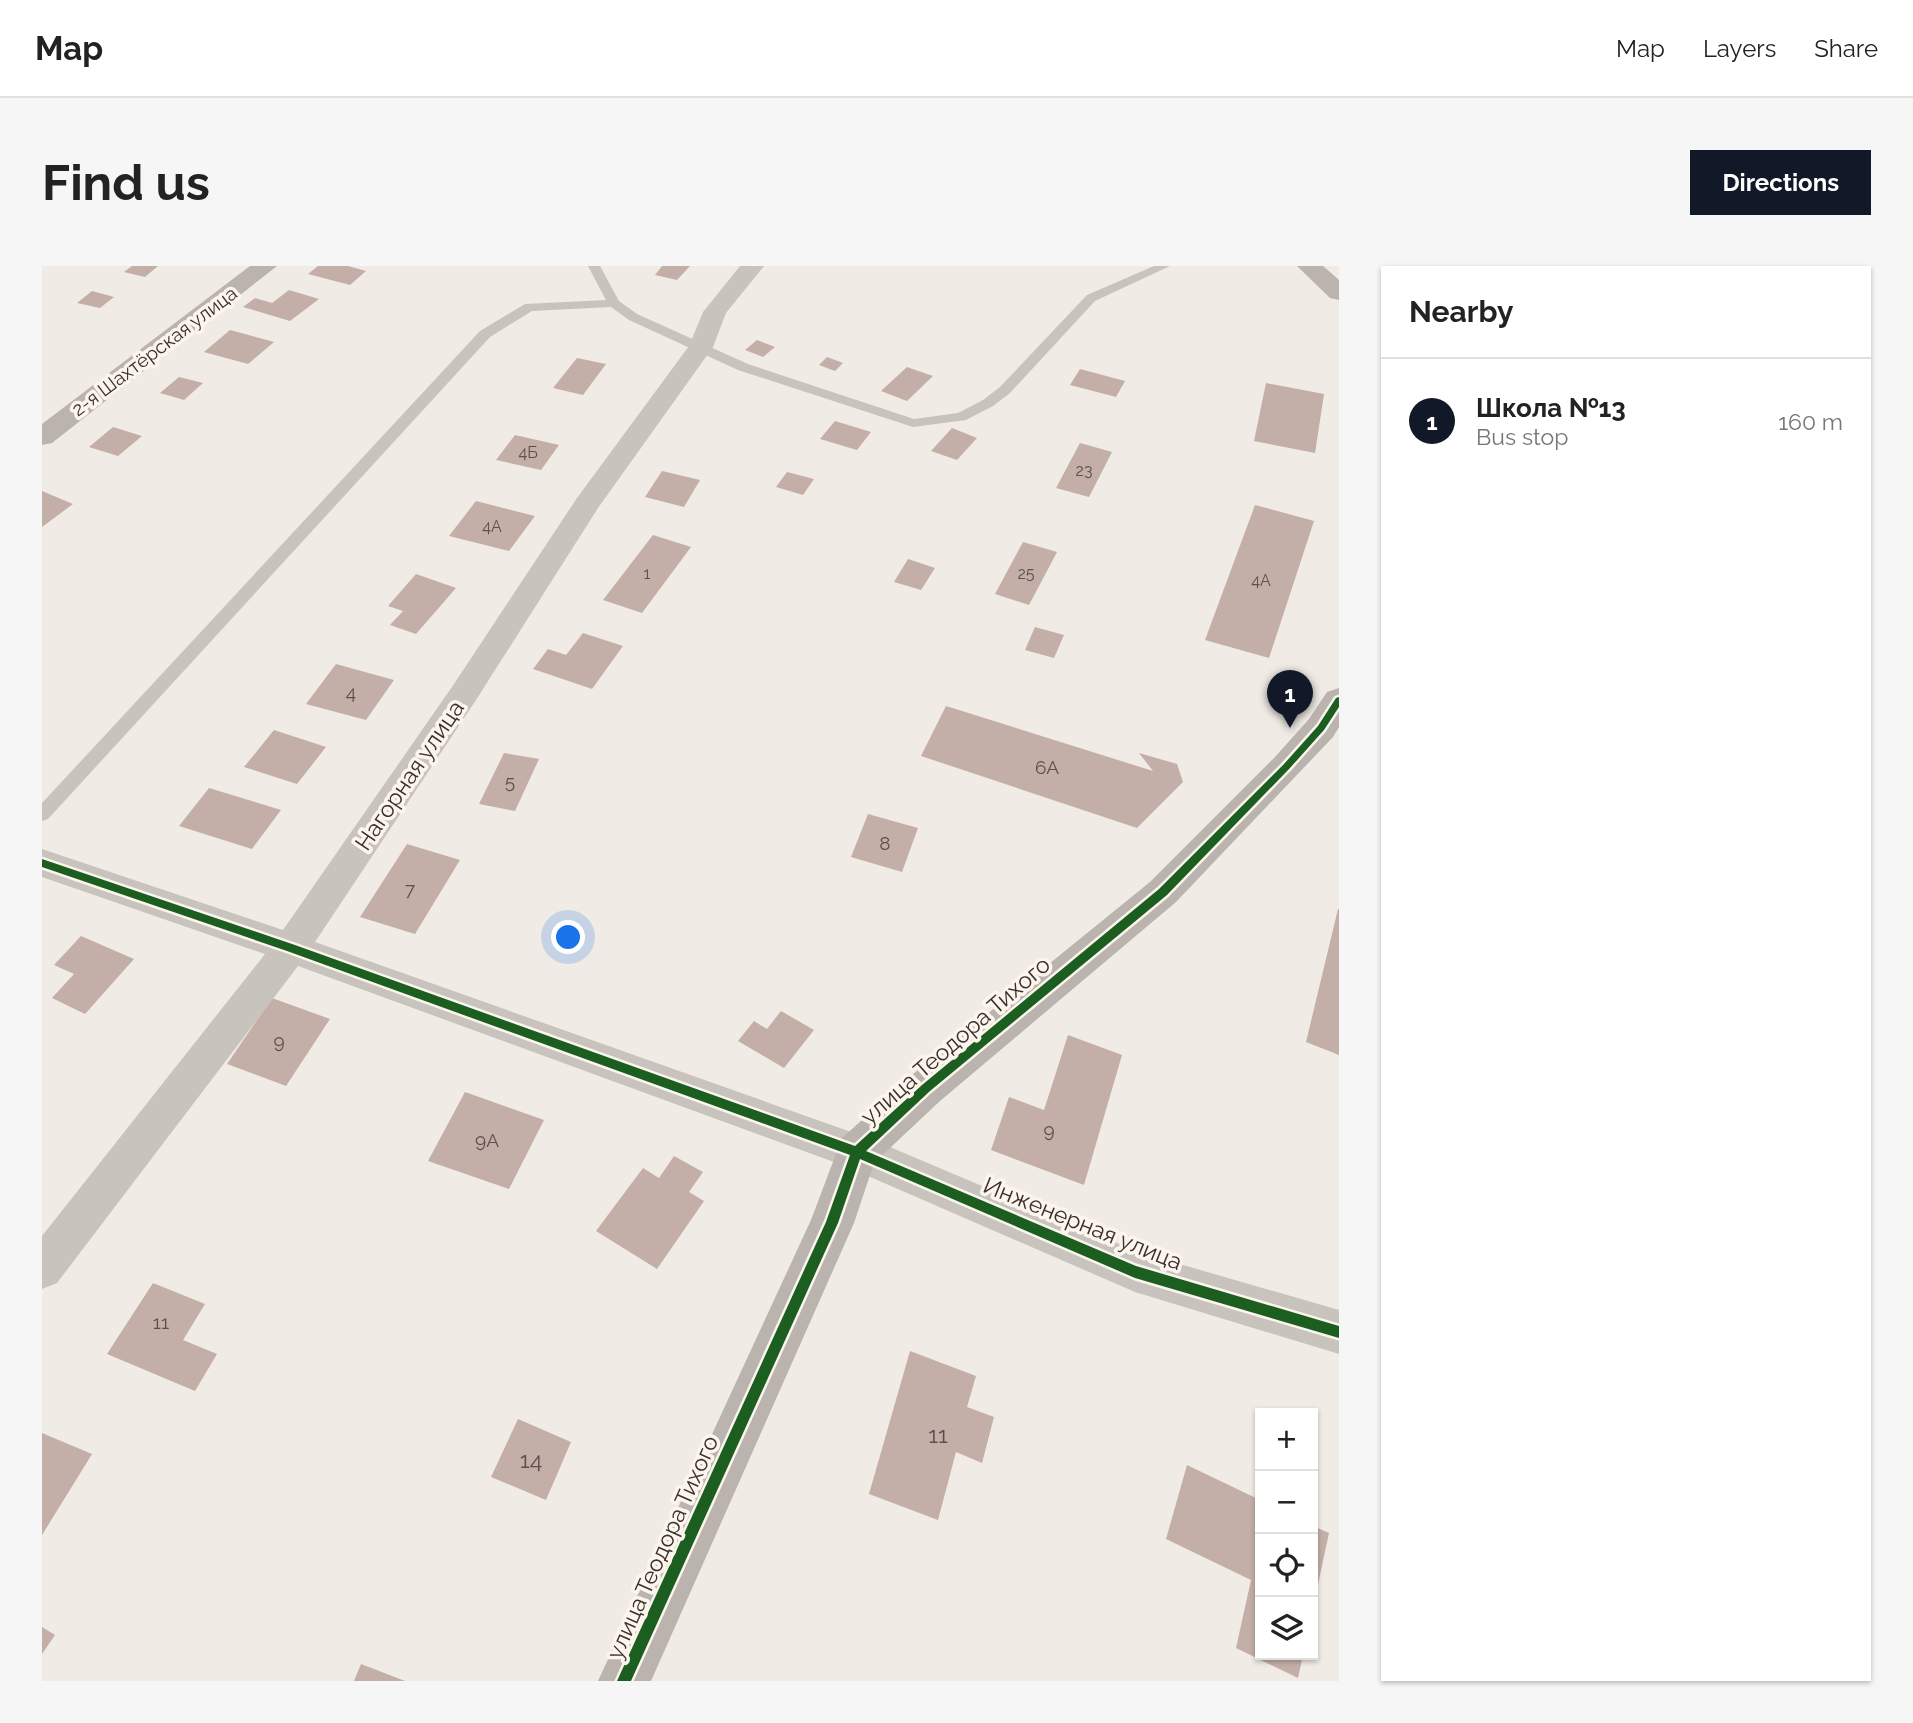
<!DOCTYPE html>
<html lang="en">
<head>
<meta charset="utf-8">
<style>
	:root { --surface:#fff; --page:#f6f6f6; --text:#222; --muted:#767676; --line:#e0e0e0; --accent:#111827 }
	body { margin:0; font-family:Raleway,sans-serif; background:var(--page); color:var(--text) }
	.controls { position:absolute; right:21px; bottom:21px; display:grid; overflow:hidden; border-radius:0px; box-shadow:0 2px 5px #0004 }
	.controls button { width:63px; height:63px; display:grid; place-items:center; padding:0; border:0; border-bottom:2px solid var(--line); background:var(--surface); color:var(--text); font:35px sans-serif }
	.you { position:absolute; left:527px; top:672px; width:24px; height:24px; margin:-18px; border:5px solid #fff; border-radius:50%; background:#1a73e8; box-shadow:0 0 0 10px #1a73e833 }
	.badge { display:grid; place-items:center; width:46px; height:46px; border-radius:50%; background:var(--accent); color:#fff; font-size:23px; font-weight:700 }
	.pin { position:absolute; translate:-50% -58px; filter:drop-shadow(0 2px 4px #0008) }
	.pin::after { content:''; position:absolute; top:37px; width:24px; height:21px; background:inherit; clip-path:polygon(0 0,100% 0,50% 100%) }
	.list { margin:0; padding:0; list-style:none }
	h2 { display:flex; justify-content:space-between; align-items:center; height:91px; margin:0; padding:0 28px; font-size:30px }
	h2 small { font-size:23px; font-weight:400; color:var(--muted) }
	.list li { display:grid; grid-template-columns:46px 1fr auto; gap:21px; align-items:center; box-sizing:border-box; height:126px; padding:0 28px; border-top:2px solid var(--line) }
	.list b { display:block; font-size:26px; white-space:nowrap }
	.list p { margin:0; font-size:23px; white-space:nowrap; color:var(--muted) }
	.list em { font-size:23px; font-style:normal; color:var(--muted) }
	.icon { flex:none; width:38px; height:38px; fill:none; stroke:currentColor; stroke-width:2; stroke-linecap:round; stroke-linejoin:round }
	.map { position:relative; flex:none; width:1297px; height:1415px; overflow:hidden; border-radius:0px }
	header { display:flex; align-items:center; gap:42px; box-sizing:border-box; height:98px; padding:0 35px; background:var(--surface); border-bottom:2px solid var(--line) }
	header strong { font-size:33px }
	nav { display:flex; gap:38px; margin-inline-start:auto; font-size:24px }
	.intro { display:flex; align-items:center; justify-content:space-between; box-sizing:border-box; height:168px; padding:0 42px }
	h1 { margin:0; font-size:49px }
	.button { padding:18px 32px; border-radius:0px; background:var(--accent); color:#fff; font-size:24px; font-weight:700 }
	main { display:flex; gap:42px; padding:0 42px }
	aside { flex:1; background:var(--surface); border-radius:0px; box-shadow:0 2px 5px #0004 }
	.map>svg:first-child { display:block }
</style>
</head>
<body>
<header>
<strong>Map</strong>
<nav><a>Map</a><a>Layers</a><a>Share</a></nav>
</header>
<div class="intro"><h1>Find us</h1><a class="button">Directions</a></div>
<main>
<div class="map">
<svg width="1297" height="1415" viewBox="0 0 1297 1415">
	<rect width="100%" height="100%" fill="#f0ebe5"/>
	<!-- building -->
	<g fill="#c3afa7">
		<path d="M90,0H116L103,11L82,6Z"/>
		<path d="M276,0H306L324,5L308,19L266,8Z"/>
		<path d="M620,0H648L635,14L613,9Z"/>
		<path d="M247,24L277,33L248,55L201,41L213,32L230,37Z"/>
		<path d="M50,25L72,31L58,42L35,37Z"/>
		<path d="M188,64L232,76L206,98L162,86Z"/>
		<path d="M715,74L733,81L721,91L703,84Z"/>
		<path d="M785,91L801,97L793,105L777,99Z"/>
		<path d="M535,92L564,98L541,129L511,122Z"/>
		<path d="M865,101L891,110L865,135L839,125Z"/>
		<path d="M1038,103L1083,115L1074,131L1028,119Z"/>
		<path d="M137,111L161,117L142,134L118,127Z"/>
		<path d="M1224,117L1282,128L1273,187L1212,175Z"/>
		<path d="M793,155L829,166L815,184L778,173Z"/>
		<path d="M71,161L100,170L76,190L47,181Z"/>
		<path d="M910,162L935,172L915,194L889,185Z"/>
		<path d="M473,169L517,179L499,204L454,194Z"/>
		<path d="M1038,177L1070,186L1047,231L1014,222Z"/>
		<path d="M620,205L658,214L642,241L603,231Z"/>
		<path d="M745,206L772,213L761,229L734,221Z"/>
		<path d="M0,225L31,238L0,261Z"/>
		<path d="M434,235L493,250L467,285L407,270Z"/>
		<path d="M1213,239L1272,255L1227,392L1163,374Z"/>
		<path d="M611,269L649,281L600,347L561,334Z"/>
		<path d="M981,276L1015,286L987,339L953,328Z"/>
		<path d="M866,293L893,302L879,324L852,316Z"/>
		<path d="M374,308L414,322L374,368L348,359L361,345L346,340Z"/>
		<path d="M993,361L1022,369L1012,392L983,384Z"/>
		<path d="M541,367L581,380L550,423L491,403L506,383L524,389Z"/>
		<path d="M294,398L352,414L324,454L264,438Z"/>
		<path d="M904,440L1111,505L1097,487L1135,498L1141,516L1095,562L879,490Z"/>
		<path d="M232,464L284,481L255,518L202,501Z"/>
		<path d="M462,487L497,493L473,545L437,538Z"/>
		<path d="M167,522L239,544L210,583L137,560Z"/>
		<path d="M826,548L876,562L860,606L809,591Z"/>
		<path d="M365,578L418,594L373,668L318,651Z"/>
		<path d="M1296,643H1297V789L1264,776Z"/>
		<path d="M39,670L92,693L43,748L10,732L32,708L12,699Z"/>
		<path d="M230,732L288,753L244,820L185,798Z"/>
		<path d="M739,745L772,764L742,802L696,775L712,755L725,763Z"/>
		<path d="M1026,769L1080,789L1042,919L949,884L967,831L1002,844Z"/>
		<path d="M423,826L502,854L467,923L386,895Z"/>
		<path d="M632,890L661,906L647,926L662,935L615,1003L554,965L601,902L617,912Z"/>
		<path d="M111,1017L163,1038L141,1074L175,1088L153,1125L65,1088Z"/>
		<path d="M868,1085L934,1110L925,1141L952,1151L940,1197L914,1186L896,1254L827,1228Z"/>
		<path d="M476,1153L529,1176L504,1234L449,1211Z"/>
		<path d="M0,1167L50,1188L0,1269Z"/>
		<path d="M1145,1199L1218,1234V1389H1261L1256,1412L1194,1382L1209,1314L1124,1273Z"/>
		<path d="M1271,1260L1287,1267L1272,1337H1271Z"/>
		<path d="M0,1361L13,1369L0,1388Z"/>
		<path d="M319,1398L363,1415H312Z"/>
	</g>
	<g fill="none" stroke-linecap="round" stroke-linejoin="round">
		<!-- lane -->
		<path fill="#c9c3be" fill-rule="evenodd" d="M546,0H558L577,35L595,48L706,98L872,153L916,147L941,134L958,121L1045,29L1112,0H1128L1053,35L968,127L951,140L924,154L871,161L696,104L587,54L569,41L490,45L448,71L6,553L0,555V537L438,65L483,38L564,34Z"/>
		<!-- street -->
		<path fill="#c9c3be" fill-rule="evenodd" d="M698,0H722L684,47L671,81L556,242L434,434L273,676L829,873L1096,986L1297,1044V1088L1093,1026L803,900L256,700L15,1017L0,1023V970L223,688L0,611V583L241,664L412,418L535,232L647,80L661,46Z"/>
		<!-- secondary -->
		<g fill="#bab3ae" fill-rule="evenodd">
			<path d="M208,0H235L10,177L0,179V158Z"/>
			<path d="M1255,0H1281L1297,14V34L1288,32Z"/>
			<path d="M1297,422V461L1291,471L1134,636L898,835L832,897L812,957L609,1415H556L769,954L800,872L870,809L1108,616L1233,491L1267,453L1285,426Z"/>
		</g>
		<defs>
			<path id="cycleway" d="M1297,431V441L1282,464L1248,502L1125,629L888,825L824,885L1094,1000L1297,1060V1072L1093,1012L818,893L796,957L589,1415H575L784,956L808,889L245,685L0,601V593L253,679L813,880L880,819L1117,623L1242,498L1276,460L1294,432Z"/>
		</defs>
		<!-- cycleway casing -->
		<use href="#cycleway" stroke="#fbf5ee" stroke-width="5"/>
		<!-- cycleway -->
		<use href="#cycleway" fill="#1b5e20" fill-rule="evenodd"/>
	</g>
	<g text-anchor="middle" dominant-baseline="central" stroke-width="7" stroke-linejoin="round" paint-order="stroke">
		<!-- far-number labels -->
		<g font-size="16" fill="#5d504a">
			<text x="486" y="186">4Б</text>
			<text x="1042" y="204">23</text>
			<text x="450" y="260">4А</text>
			<text x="605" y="307">1</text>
			<text x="984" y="307">25</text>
			<text x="1219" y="314">4А</text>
		</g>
		<!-- far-street labels -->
		<g font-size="19" fill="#3b302b" stroke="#fbf5ee">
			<text transform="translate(112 85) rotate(-37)">2-я Шахтёрская улица</text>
		</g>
		<!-- number labels -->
		<g font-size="19" fill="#5d504a">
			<text x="309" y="426">4</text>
			<text x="1005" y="501">6А</text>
			<text x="468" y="515">5</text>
			<text x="843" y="577">8</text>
			<text x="368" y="623">7</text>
			<text x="237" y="775">9</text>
			<text x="1007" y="864">9</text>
			<text x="445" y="874">9А</text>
			<text x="119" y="1056">11</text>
		</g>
		<!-- street labels -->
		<g font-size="23" fill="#3b302b" stroke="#fbf5ee">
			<text transform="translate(367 509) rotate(-56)">Нагорная улица</text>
			<text transform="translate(913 774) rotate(-41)">улица Теодора Тихого</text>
			<text transform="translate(1041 957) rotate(22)">Инженерная улица</text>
			<text transform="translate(620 1281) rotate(-66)">улица Теодора Тихого</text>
		</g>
		<!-- near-number labels -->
		<g font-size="23" fill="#5d504a">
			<text x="896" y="1168">11</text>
			<text x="489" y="1193">14</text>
		</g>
	</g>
</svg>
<div class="controls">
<button>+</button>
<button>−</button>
<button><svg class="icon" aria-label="locate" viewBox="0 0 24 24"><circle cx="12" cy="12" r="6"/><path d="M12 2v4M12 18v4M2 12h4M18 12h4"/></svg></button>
<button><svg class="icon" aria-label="layers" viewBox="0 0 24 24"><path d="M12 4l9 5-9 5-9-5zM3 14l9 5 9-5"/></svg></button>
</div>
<div class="you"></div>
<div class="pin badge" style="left:1248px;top:462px">1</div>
</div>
<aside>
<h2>Nearby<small></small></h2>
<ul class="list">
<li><span class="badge">1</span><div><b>Школа №13</b><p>Bus stop</p></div><em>160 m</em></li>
</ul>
</aside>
</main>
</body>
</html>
